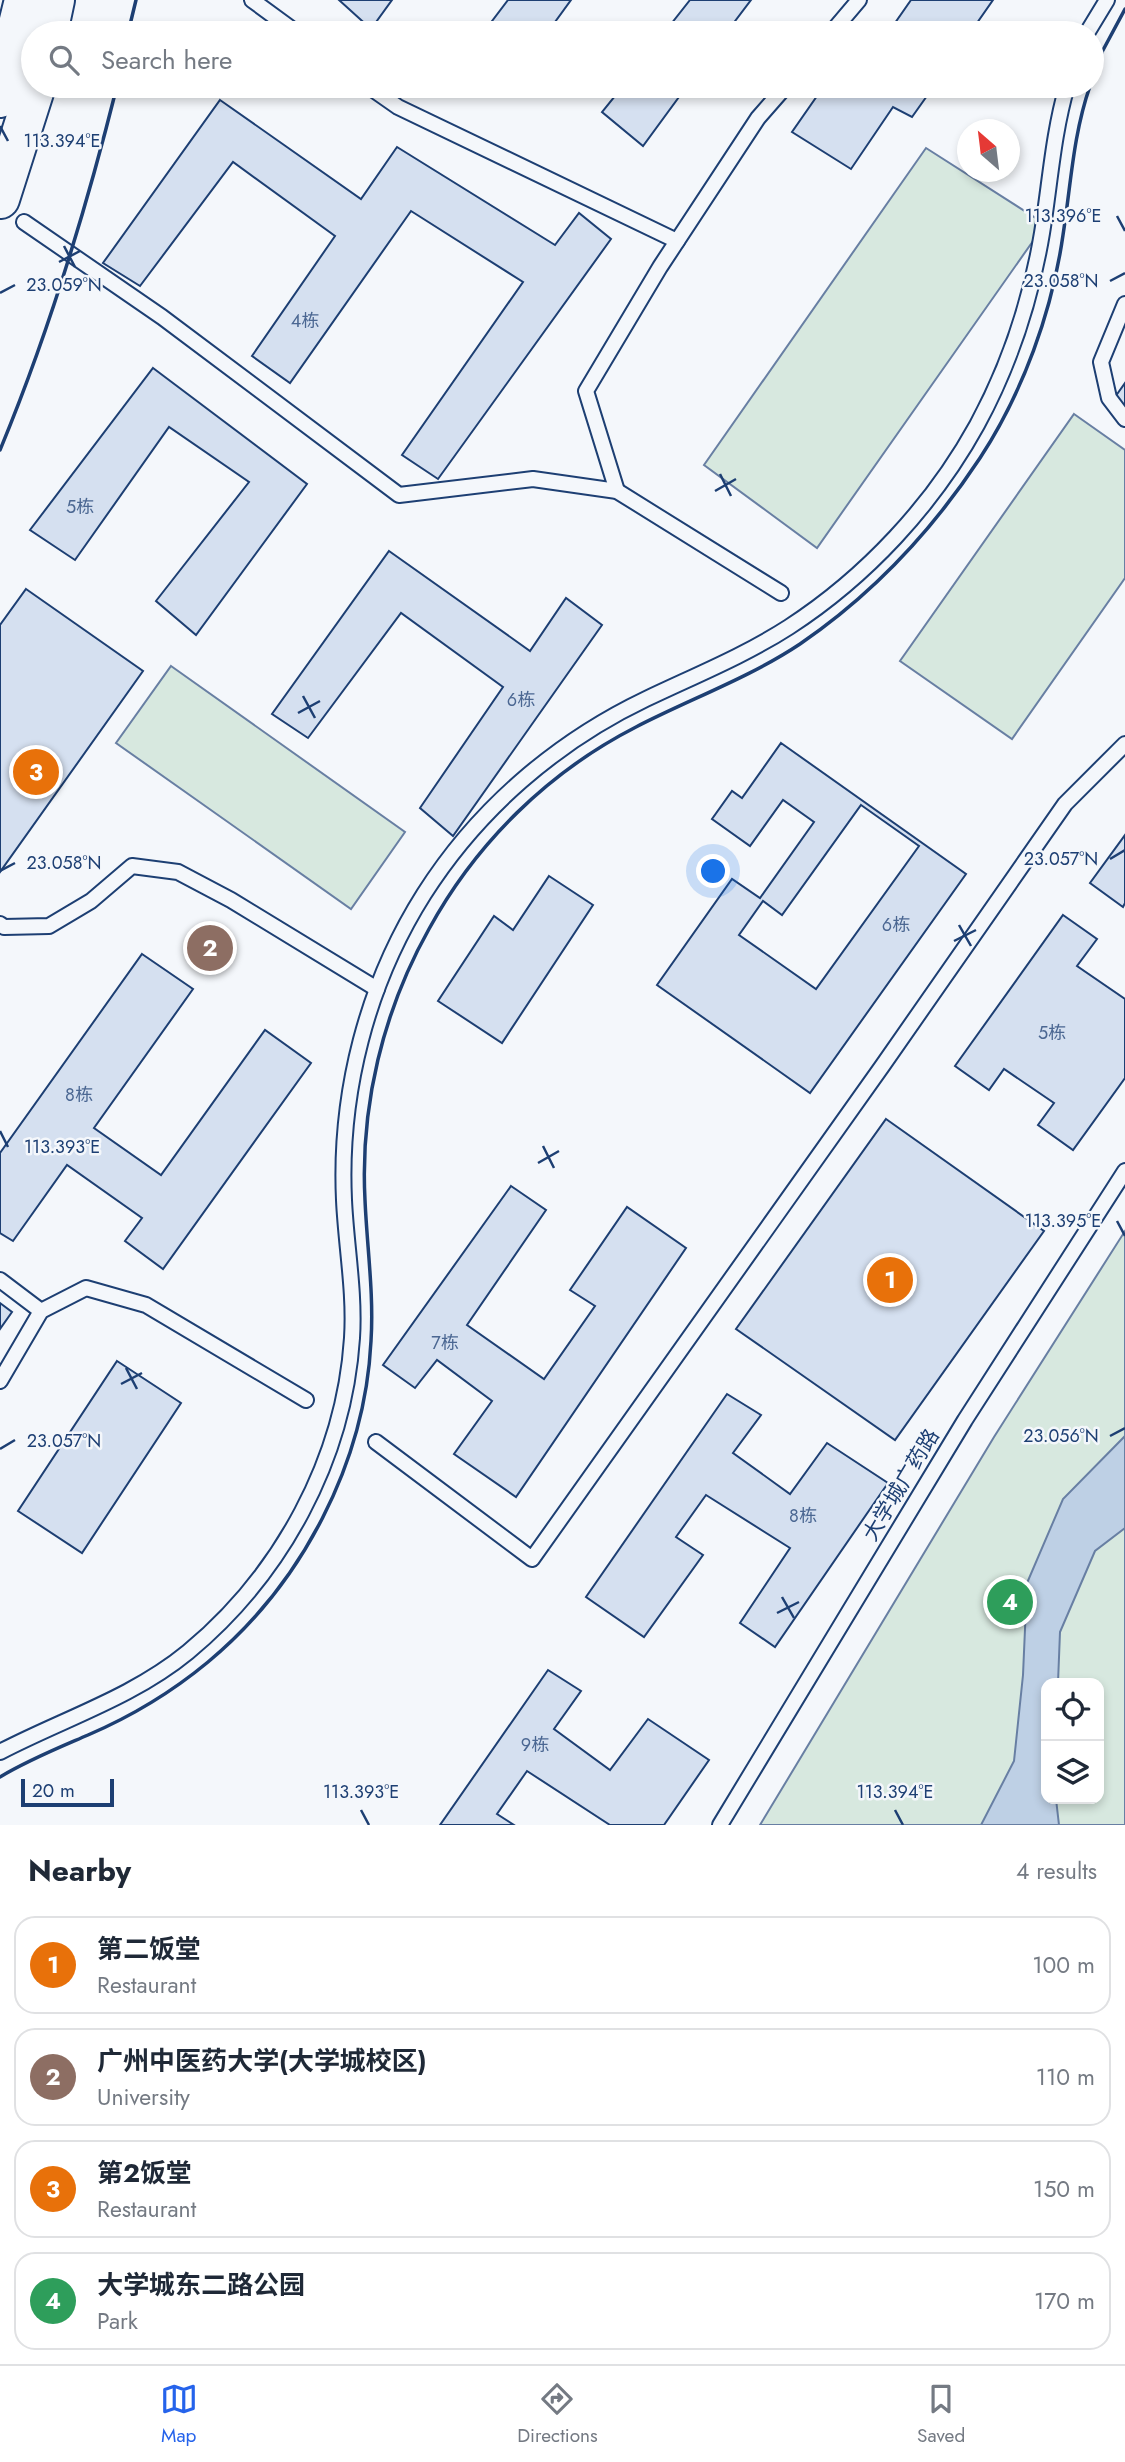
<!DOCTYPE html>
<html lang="en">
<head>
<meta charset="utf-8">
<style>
	:root { --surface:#fff; --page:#f2f2f3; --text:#1f2937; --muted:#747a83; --line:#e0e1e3; --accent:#2563eb }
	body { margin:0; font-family:Jost,"Noto Sans SC",sans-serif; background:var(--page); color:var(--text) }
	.controls { position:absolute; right:21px; bottom:21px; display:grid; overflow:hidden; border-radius:14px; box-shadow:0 4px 10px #0003 }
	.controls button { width:63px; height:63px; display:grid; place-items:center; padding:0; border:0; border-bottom:2px solid var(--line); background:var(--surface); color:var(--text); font:35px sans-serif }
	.compass { position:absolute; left:957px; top:119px; width:63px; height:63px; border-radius:50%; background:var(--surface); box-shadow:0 4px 10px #0003; rotate:332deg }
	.scale { position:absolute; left:21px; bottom:18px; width:93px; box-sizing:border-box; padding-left:7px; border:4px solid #1d3f73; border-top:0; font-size:19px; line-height:24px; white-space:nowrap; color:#1d3f73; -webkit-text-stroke:5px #f4f7fb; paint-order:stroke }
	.you { position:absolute; left:714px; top:872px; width:24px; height:24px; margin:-18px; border:5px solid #fff; border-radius:50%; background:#1a73e8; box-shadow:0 0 0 10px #1a73e833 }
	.badge { display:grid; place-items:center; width:46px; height:46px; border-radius:50%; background:var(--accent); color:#fff; font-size:23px; font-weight:700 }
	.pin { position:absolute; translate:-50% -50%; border:4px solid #fff; box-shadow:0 2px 7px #0006 }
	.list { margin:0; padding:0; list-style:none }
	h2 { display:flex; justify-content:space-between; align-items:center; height:91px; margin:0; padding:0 28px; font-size:30px }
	h2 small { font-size:23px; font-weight:400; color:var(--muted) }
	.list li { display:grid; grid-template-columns:46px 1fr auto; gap:21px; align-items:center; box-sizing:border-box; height:98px; margin:0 14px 14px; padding:0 14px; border:2px solid var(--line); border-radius:21px }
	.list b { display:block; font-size:26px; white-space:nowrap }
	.list p { margin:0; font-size:23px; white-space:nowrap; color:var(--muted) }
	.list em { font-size:23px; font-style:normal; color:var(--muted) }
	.icon { flex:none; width:38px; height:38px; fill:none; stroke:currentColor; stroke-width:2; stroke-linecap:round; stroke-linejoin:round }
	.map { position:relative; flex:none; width:1125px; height:1825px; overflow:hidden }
	.search { position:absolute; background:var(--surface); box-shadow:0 4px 10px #0003; left:21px; right:21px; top:21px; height:77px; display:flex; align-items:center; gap:18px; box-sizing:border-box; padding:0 24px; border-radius:38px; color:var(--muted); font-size:26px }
	.sheet { height:539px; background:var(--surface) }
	nav { display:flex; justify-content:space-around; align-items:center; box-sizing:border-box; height:98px; border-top:2px solid var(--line); background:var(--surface); font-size:19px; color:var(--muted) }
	nav a { display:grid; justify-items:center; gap:4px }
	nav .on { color:var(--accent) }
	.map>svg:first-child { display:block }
</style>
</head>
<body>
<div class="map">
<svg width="1125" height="1825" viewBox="0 0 1125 1825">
	<rect width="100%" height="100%" fill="#f4f7fb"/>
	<!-- green -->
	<g fill="#d7e8df" stroke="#687fa3" stroke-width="2" fill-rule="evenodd">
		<path d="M926,148L1045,224L817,548L704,465Z"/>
		<path d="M1074,414L1125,450V578L1012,739L900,661Z"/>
		<path d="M171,666L405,832L351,909L116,743Z"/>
		<path d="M1125,1231V1825H760L994,1437ZM1046,1683H1099V1799H1046Z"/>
	</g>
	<!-- water -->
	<path fill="#bed0e5" stroke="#687fa3" stroke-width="2" d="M1125,1436V1528L1095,1551L1060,1632L1058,1683H1046V1799H1056L1059,1825H981L1014,1761L1023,1675L1027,1583L1063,1499Z"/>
	<!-- building -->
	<g fill="#d5e0f0" stroke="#1d3f73" stroke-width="2" fill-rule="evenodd">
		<path d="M339,0H392L371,29Z"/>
		<path d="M508,0H571L547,33H483Z"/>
		<path d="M690,0H751L726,33H664Z"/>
		<path d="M911,0H993L970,33H888Z"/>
		<path d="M623,86H687L643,146L602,112Z"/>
		<path d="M824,86H934L912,117L893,107L851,169L792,132Z"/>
		<path d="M220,100L361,199L397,147L555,245L579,213L611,239L438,479L402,455L523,282L411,211L290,383L252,356L335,236L233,162L140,286L103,263Z"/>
		<path d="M153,368L307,484L196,635L156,601L249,482L169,427L75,560L30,530Z"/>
		<path d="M1125,383V406L1115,397Z"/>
		<path d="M389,551L530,651L566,598L602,625L453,836L420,808L503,687L401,613L308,738L272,714Z"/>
		<path d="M26,589L143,671L0,872V625Z"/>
		<path d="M781,743L966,874L810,1093L657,985L732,879L760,898L814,822L783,800L750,846L712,819L732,791L742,798ZM861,805L919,846L816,989L739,935L763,901L782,915Z"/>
		<path d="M1125,835V903L1123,907L1090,883Z"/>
		<path d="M549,876L593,905L502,1043L438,1001L494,916L513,930Z"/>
		<path d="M1063,915L1097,939L1077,966L1125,999V1078L1073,1150L1038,1125L1054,1103L1004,1069L989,1090L955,1066Z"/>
		<path d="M142,954L193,989L94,1128L161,1175L265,1030L311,1063L163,1269L125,1241L142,1218L67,1165L13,1241L0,1233V1153Z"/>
		<path d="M886,1119L1044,1231L895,1440L736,1329Z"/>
		<path d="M511,1186L546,1210L467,1325L544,1379L595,1306L570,1290L627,1207L686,1248L516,1497L454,1454L492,1401L437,1360L415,1388L383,1365Z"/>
		<path d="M0,1303L12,1312L0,1329Z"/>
		<path d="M117,1361L181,1403L82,1553L18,1511Z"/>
		<path d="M727,1394L761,1415L733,1453L790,1494L827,1443L888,1483L775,1647L740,1623L790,1548L706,1495L676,1537L703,1555L644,1637L586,1597Z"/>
		<path d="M548,1670L581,1691L554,1729L610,1770L648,1719L709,1760L664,1825H610L527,1771L497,1814L514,1825H440Z"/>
	</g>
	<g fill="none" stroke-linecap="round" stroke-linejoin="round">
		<defs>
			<g id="service">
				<path d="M252,0L297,33"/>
				<path d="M831,33L859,0"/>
				<path d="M1087,33L1107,0"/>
				<path d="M368,86L398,107L677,241"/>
				<path d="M24,222L162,317L399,495L533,479L617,491L781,593"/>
				<path d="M1125,304L1101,362L1109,398L1125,419"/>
				<path d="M617,491L586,391L660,267L758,118L786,86"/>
				<path d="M0,924L4,927L49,926L91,901L132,866L178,872L231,900L377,989"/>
				<path d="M0,1280L41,1311"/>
				<path d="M0,1381L41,1311L86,1288L146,1305L306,1400"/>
				<path d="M376,1442L532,1559L883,1065L1065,804L1125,744"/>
				<path d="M0,1752C63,1719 132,1698 188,1652C281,1575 344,1460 352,1338C355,1292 346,1245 344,1200C339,1093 367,984 424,894C478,809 556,742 646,699C694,676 744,656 789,627C866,577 933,505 977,425C1009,366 1031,299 1042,233C1050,184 1053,134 1067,86"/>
				<path d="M720,1825L965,1420L1125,1171"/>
			</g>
			<g id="secondary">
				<path d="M48,33L55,0"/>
				<path d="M0,98L24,0"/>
				<path d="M0,199L36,86"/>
			</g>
		</defs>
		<!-- service casing -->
		<use href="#service" stroke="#1d3f73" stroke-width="18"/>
		<!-- secondary casing -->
		<use href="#secondary" stroke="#1d3f73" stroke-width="42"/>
		<!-- service -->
		<use href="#service" stroke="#f4f7fb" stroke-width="14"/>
		<!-- secondary -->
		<use href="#secondary" stroke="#f4f7fb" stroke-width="38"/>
		<!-- wall -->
		<g stroke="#1d3f73" stroke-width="3.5">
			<path d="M128,33L136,0"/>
			<path d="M1092,80L1102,52L1125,9"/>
			<path d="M0,450C49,332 86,210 117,86"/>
			<path d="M0,1777C28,1760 58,1748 88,1735C130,1717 173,1691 208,1662C302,1584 365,1463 371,1341C374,1294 367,1247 365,1200C360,1106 383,1011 429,929C476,843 548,772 636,727C690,699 749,678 800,644C873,594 932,531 980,458C1023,392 1052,312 1063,235C1071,184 1073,135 1090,86"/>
		</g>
	</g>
	<!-- ticks -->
	<path fill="none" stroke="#1d3f73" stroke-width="2.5" d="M0,126L8,141M1117,216L1125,231M64,246L75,267M59,262L80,251M1110,281L1125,273M0,293L15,285M720,474L731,496M715,491L736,479M303,696L315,718M298,713L320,701M1110,859L1125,850M0,871L15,863M959,925L971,946M954,941L976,930M0,1131L8,1147M543,1146L554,1168M538,1163L559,1151M1117,1221L1125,1236M126,1368L137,1389M121,1384L142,1373M1110,1436L1125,1428M0,1449L15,1440M782,1597L794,1618M777,1613L799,1602M361,1810L369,1825M895,1810L903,1825"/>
	<g text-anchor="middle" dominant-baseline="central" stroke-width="5" stroke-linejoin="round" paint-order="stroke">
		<!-- number labels -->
		<g font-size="18" fill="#4b6792">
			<text x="305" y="321">4栋</text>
			<text x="80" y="507">5栋</text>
			<text x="521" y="700">6栋</text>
			<text x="896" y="925">6栋</text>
			<text x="1052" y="1033">5栋</text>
			<text x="79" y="1095">8栋</text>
			<text x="445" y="1343">7栋</text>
			<text x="803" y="1516">8栋</text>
			<text x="535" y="1745">9栋</text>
		</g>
		<!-- street labels -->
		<g font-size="21" fill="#1d3f73" stroke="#f4f7fb">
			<text transform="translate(901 1485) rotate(-59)">大学城广药路</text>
		</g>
	</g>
	<g font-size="18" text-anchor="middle" fill="#1d3f73" stroke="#f4f7fb" stroke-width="5" stroke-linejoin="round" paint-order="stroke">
		<text x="62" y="147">113.394°E</text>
		<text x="1063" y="222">113.396°E</text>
		<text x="1061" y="287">23.058°N</text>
		<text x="64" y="291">23.059°N</text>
		<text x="1061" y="865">23.057°N</text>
		<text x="64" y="869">23.058°N</text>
		<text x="62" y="1153">113.393°E</text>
		<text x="1063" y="1227">113.395°E</text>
		<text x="1061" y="1442">23.056°N</text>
		<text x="64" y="1447">23.057°N</text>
		<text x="361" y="1798">113.393°E</text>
		<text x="895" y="1798">113.394°E</text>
	</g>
</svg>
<div class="controls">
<button><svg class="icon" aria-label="locate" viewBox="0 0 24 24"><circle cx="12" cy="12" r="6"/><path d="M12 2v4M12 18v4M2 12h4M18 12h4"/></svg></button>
<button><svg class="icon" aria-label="layers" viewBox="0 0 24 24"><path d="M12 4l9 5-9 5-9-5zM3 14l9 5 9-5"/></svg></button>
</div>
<svg class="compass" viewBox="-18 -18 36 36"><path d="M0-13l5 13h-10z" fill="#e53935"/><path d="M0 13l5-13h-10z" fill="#747a83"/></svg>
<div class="scale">20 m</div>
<div class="you"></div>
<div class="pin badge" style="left:890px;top:1280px;background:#e8710a">1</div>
<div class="pin badge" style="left:210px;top:948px;background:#8d6e63">2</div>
<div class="pin badge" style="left:36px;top:772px;background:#e8710a">3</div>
<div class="pin badge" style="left:1010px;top:1602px;background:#2e9e5b">4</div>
<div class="search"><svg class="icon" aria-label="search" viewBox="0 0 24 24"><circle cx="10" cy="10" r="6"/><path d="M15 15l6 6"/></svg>Search here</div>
</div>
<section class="sheet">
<h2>Nearby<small>4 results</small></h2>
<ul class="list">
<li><span class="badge" style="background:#e8710a">1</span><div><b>第二饭堂</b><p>Restaurant</p></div><em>100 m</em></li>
<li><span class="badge" style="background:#8d6e63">2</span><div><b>广州中医药大学(大学城校区)</b><p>University</p></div><em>110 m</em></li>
<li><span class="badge" style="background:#e8710a">3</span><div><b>第2饭堂</b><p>Restaurant</p></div><em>150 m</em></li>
<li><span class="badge" style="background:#2e9e5b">4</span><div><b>大学城东二路公园</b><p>Park</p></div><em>170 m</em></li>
</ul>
</section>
<nav>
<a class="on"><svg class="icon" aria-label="map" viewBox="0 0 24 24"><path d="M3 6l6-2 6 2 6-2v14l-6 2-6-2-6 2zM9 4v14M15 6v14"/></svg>Map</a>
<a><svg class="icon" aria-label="directions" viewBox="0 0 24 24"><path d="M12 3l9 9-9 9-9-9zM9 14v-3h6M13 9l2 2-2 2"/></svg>Directions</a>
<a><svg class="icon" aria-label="saved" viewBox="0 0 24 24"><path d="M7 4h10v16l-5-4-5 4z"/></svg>Saved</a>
</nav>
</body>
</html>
